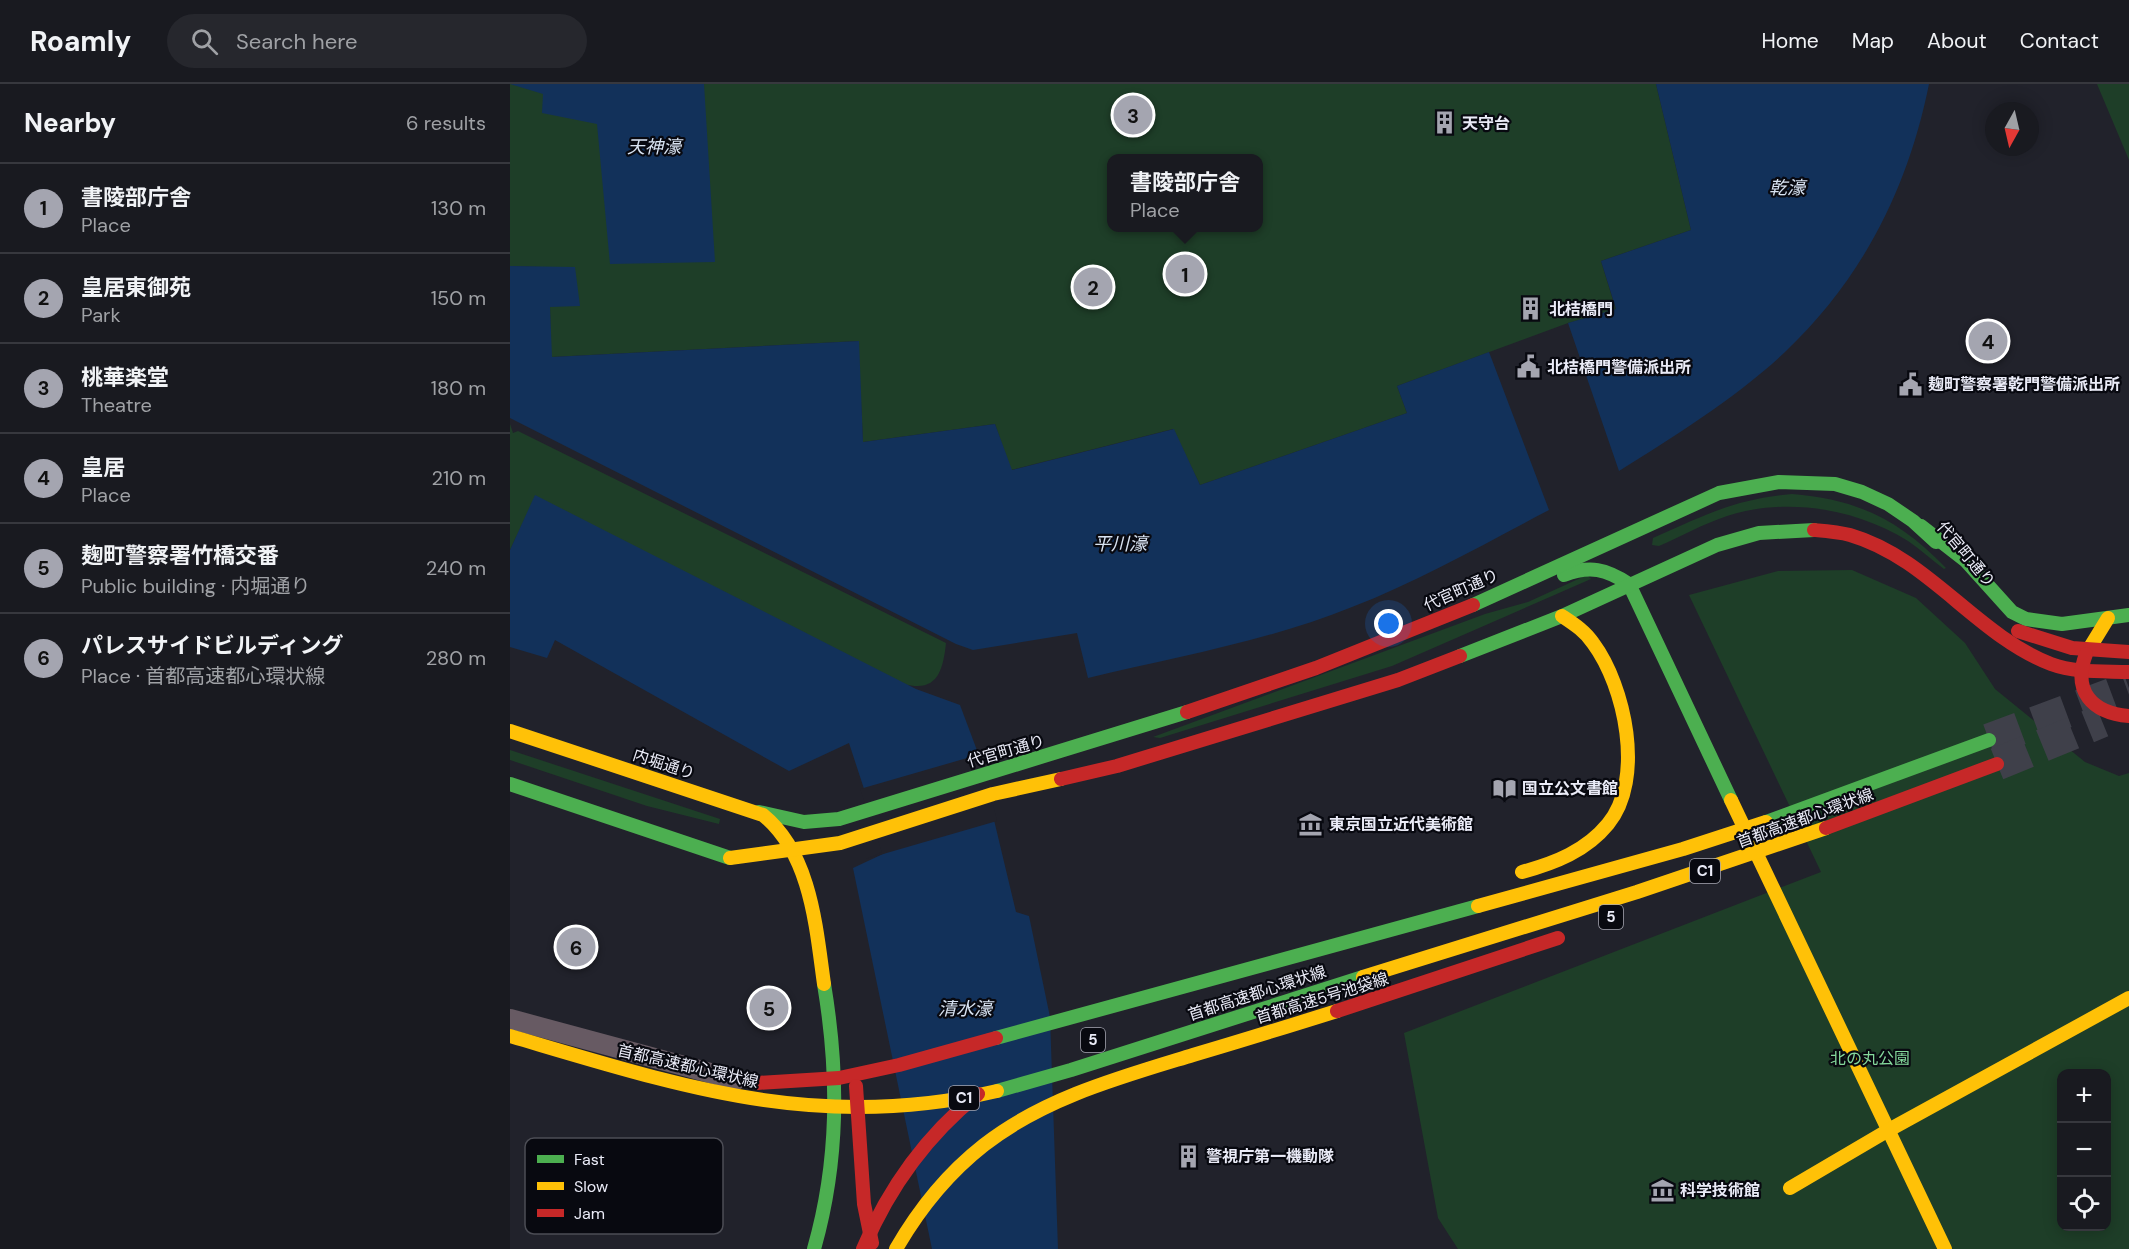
<!DOCTYPE html>
<html lang="en">
<head>
<meta charset="utf-8">
<style>
	:root { --surface:#191a20; --page:#26272d; --text:#f1f3f6; --muted:#9fa1a5; --line:#37383e; --accent:#a4a5b0 }
	body { margin:0; font-family:"DM Sans","Noto Sans JP",sans-serif; background:var(--page); color:var(--text) }
	.controls { position:absolute; right:18px; bottom:18px; display:grid; overflow:hidden; border-radius:12px; box-shadow:0 3px 15px #0003 }
	.controls button { width:54px; height:54px; display:grid; place-items:center; padding:0; border:0; border-bottom:2px solid var(--line); background:var(--surface); color:var(--text); font:30px sans-serif }
	.compass { position:absolute; left:1475px; top:18px; width:54px; height:54px; border-radius:50%; background:var(--surface); box-shadow:0 3px 15px #0003; rotate:188deg }
	.you { position:absolute; left:879px; top:540px; width:21px; height:21px; margin:-15px; border:4px solid #fff; border-radius:50%; background:#1a73e8; box-shadow:0 0 0 9px #1a73e833 }
	.badge { display:grid; place-items:center; width:39px; height:39px; border-radius:50%; background:var(--accent); color:#111; font-size:20px; font-weight:700 }
	.pin { position:absolute; translate:-50% -50%; border:3px solid #fff; box-shadow:0 2px 6px #0006 }
	.popup { position:absolute; left:597px; top:70px; width:156px; height:78px; box-sizing:border-box; display:grid; place-content:center; border-radius:12px; background:var(--surface); filter:drop-shadow(0 2px 4px #0005); font-size:20px; white-space:nowrap; color:var(--muted) }
	.popup b { font-size:22px; color:var(--text) }
	.popup::after { content:''; position:absolute; left:50%; top:100%; margin-left:-12px; border:12px solid transparent; border-top-color:var(--surface) }
	.list { margin:0; padding:0; list-style:none }
	h2 { display:flex; justify-content:space-between; align-items:center; height:78px; margin:0; padding:0 24px; font-size:26px }
	h2 small { font-size:20px; font-weight:400; color:var(--muted) }
	.list li { display:grid; grid-template-columns:39px 1fr auto; gap:18px; align-items:center; box-sizing:border-box; height:90px; padding:0 24px; border-top:2px solid var(--line) }
	.list b { display:block; font-size:22px; white-space:nowrap }
	.list p { margin:0; font-size:20px; white-space:nowrap; color:var(--muted) }
	.list em { font-size:20px; font-style:normal; color:var(--muted) }
	.icon { flex:none; width:33px; height:33px; fill:none; stroke:currentColor; stroke-width:2; stroke-linecap:round; stroke-linejoin:round }
	.map { position:relative; flex:none; width:1619px; height:1165px; overflow:hidden }
	header { display:flex; align-items:center; gap:36px; box-sizing:border-box; height:84px; padding:0 30px; background:var(--surface); border-bottom:2px solid var(--line) }
	header strong { font-size:28px }
	nav { display:flex; gap:33px; margin-inline-start:auto; font-size:21px }
	.search { width:420px; height:54px; background:var(--page); display:flex; align-items:center; gap:15px; box-sizing:border-box; padding:0 21px; border-radius:33px; color:var(--muted); font-size:22px }
	main { display:flex }
	aside { flex:1; background:var(--surface) }
	.map>svg:first-child { display:block }
</style>
</head>
<body>
<header>
<strong>Roamly</strong>
<div class="search"><svg class="icon" aria-label="search" viewBox="0 0 24 24"><circle cx="10" cy="10" r="6"/><path d="M15 15l6 6"/></svg>Search here</div>
<nav><a>Home</a><a>Map</a><a>About</a><a>Contact</a></nav>
</header>
<main>
<aside>
<h2>Nearby<small>6 results</small></h2>
<ul class="list">
<li><span class="badge">1</span><div><b>書陵部庁舎</b><p>Place</p></div><em>130 m</em></li>
<li><span class="badge">2</span><div><b>皇居東御苑</b><p>Park</p></div><em>150 m</em></li>
<li><span class="badge">3</span><div><b>桃華楽堂</b><p>Theatre</p></div><em>180 m</em></li>
<li><span class="badge">4</span><div><b>皇居</b><p>Place</p></div><em>210 m</em></li>
<li><span class="badge">5</span><div><b>麹町警察署竹橋交番</b><p>Public building · 内堀通り</p></div><em>240 m</em></li>
<li><span class="badge">6</span><div><b>パレスサイドビルディング</b><p>Place · 首都高速都心環状線</p></div><em>280 m</em></li>
</ul>
</aside>
<div class="map">
<svg width="1619" height="1165" viewBox="0 0 1619 1165">
	<rect width="100%" height="100%" fill="#21222b"/>
	<!-- green -->
	<g fill="#1e3e28" fill-rule="evenodd">
		<path d="M0,0H1146L1181,146L1091,177L1106,226L1058,239L887,302L897,329L690,401L663,345L501,386L485,340L353,358L348,257L41,273L40,223L65,184L0,182ZM602,74H748V144H602Z"/>
		<path d="M1587,0H1619V76Z"/>
		<path d="M0,340L3,349L8,347L436,559C433,587 427,609 394,600L25,413L0,466Z"/>
		<path d="M1282,410C1348,415 1391,437 1436,484L1434,485C1422,476 1410,465 1398,457C1345,424 1276,413 1217,432C1193,440 1172,452 1149,462L1142,461L1143,454C1195,431 1225,415 1282,410Z"/>
		<path d="M1342,486L1406,514L1455,559L1485,605L1575,678L1609,692L1619,689V1165H948L928,1134L894,949L1311,788L1179,511L1268,487ZM1552,990H1596V1142H1552Z"/>
		<path d="M1077,491L1081,495L882,582L650,654L643,653L975,530L1018,518Z"/>
		<path d="M0,666L210,735L209,740L137,722L0,676Z"/>
	</g>
	<!-- water -->
	<g fill="#12315a">
		<path d="M0,0H194L205,178L100,180L87,40L32,29L33,10Z"/>
		<path d="M1146,0H1419C1398,104 1353,194 1275,268C1226,314 1166,351 1109,387L1058,239L1106,225L1091,177L1181,146Z"/>
		<path d="M0,182L65,183L70,222L40,223L42,273L349,257L353,358L485,340L502,386L664,345L690,401L897,329L887,302L979,268L1039,426C974,460 911,496 842,523C758,557 666,573 578,594L567,549L463,566L446,560L0,334Z"/>
		<path d="M25,411L406,605L450,621L468,669L506,828L519,832L540,933L548,1165H422L343,784L375,769L339,659L279,687L45,556L37,574L0,563V466Z"/>
	</g>
	<!-- pier -->
	<path fill="#21222b" d="M471,670L487,737L356,775L372,768L350,705Z"/>
	<g fill="none" stroke-linecap="round" stroke-linejoin="round">
		<!-- highway-tunnel -->
		<g stroke="#3f404a" stroke-width="33" stroke-dasharray="33 16" stroke-linecap="butt">
			<path d="M1479,656L1619,604"/>
			<path d="M1487,680L1592,637"/>
		</g>
		<!-- street -->
		<path stroke="#675a63" stroke-width="20" d="M0,935L226,996"/>
		<!-- fast -->
		<g stroke="#4caf50" stroke-width="14">
			<path d="M1411,442L1456,477L1502,528L1516,535L1552,540L1619,531"/>
			<path d="M1054,491C1080,481 1096,485 1119,500L1221,716"/>
			<path d="M963,521L1209,409L1269,398L1325,400L1352,408L1378,420L1403,437L1426,458"/>
			<path d="M950,572L1052,532L1207,461L1249,449L1304,446"/>
			<path d="M0,700L220,774"/>
			<path d="M249,728L294,738L329,735L677,628"/>
			<path d="M1256,738L1479,656"/>
			<path d="M486,954L968,822"/>
			<path d="M487,1007L561,986L853,893"/>
			<path d="M304,1165C329,1077 329,990 314,900"/>
		</g>
		<!-- slow -->
		<g stroke="#ffc107" stroke-width="14">
			<path d="M1579,565L1598,534"/>
			<path d="M0,647L253,731C301,770 306,843 314,900"/>
			<path d="M1221,716L1435,1165"/>
			<path d="M220,774L330,759L483,710L551,695"/>
			<path d="M1012,788C1045,779 1076,767 1098,740C1135,695 1115,602 1083,559C1075,547 1064,540 1052,532"/>
			<path d="M968,822L1173,765L1256,738"/>
			<path d="M853,893L1127,808L1316,744"/>
			<path d="M0,952C170,1002 308,1049 487,1007"/>
			<path d="M1280,1104L1377,1047L1619,914"/>
			<path d="M386,1165C409,1125 437,1090 474,1061C534,1014 611,993 683,971C731,957 779,942 827,927"/>
		</g>
		<!-- jam -->
		<g stroke="#c62828" stroke-width="14">
			<path d="M1304,446C1316,447 1329,448 1340,451C1419,474 1466,551 1541,580C1565,589 1594,587 1619,588"/>
			<path d="M1508,547L1562,564L1619,568"/>
			<path d="M1576,570C1562,607 1582,629 1619,632"/>
			<path d="M677,628L806,584L963,521"/>
			<path d="M551,695L607,682L888,596L950,572"/>
			<path d="M1316,744L1487,680"/>
			<path d="M827,927L1048,854"/>
			<path d="M247,999L329,994L389,981L486,954"/>
			<path d="M346,1002L354,1120L362,1159"/>
			<path d="M353,1165C379,1103 416,1052 468,1010"/>
		</g>
	</g>
	<!-- icons -->
	<defs>
		<symbol id="building-bare" viewBox="-9 -9 18 18"><path d="M-4-6H4V6H1V3H-1V6H-4ZM-2.5-4.3h1.7v1.8h-1.7ZM.8-4.3h1.7v1.8H.8ZM-2.5-1h1.7V.8h-1.7ZM.8-1h1.7V.8H.8Z" fill="#a4a5b0" stroke="#080910" stroke-width="2.5" paint-order="stroke"/></symbol>
		<symbol id="civic-bare" viewBox="-9 -9 18 18"><path d="M-.6-6.5H3V-4.5H.6V-3L4-1V1h2V6H-6V1h2V-1L-.6-3ZM-1.2 2.5V6h2.4V2.5Z" fill="#a4a5b0" stroke="#080910" stroke-width="2.5" paint-order="stroke"/></symbol>
		<symbol id="library-bare" viewBox="-9 -9 18 18"><path d="M-6-4Q-3-5.5-.7-3.5V5Q-3 3-6 4ZM6-4Q3-5.5 .7-3.5V5Q3 3 6 4Z" fill="#a4a5b0" stroke="#080910" stroke-width="2.5" paint-order="stroke"/></symbol>
		<symbol id="museum-bare" viewBox="-9 -9 18 18"><path d="M0-6L6-3V-2H-6V-3ZM-5-1h2V3h-2ZM-1-1h2V3h-2ZM3-1h2V3H3ZM-6 4H6V6H-6Z" fill="#a4a5b0" stroke="#080910" stroke-width="2.5" paint-order="stroke"/></symbol>
	</defs>
	<g fill-rule="evenodd">
		<use href="#building-bare" x="918" y="22" width="33" height="33"/>
		<use href="#building-bare" x="1004" y="208" width="33" height="33"/>
		<use href="#civic-bare" x="1002" y="266" width="33" height="33"/>
		<use href="#civic-bare" x="1384" y="284" width="33" height="33"/>
		<use href="#library-bare" x="978" y="688" width="33" height="33"/>
		<use href="#museum-bare" x="784" y="724" width="33" height="33"/>
		<use href="#building-bare" x="662" y="1056" width="33" height="33"/>
		<use href="#museum-bare" x="1136" y="1090" width="33" height="33"/>
	</g>
	<g text-anchor="middle" dominant-baseline="central" stroke-width="4.5" stroke-linejoin="round" paint-order="stroke">
		<!-- shield labels -->
		<g fill="#080910" stroke="#a6a7b2" stroke-width="1.5">
			<rect x="1180" y="775" width="30" height="24" rx="4.5"/>
			<rect x="1089" y="821" width="24" height="24" rx="4.5"/>
			<rect x="571" y="944" width="24" height="24" rx="4.5"/>
			<rect x="439" y="1002" width="30" height="24" rx="4.5"/>
		</g>
		<g font-size="15" font-weight="bold" fill="#eaebf7">
			<text x="1195" y="787">C1</text>
			<text x="1101" y="833">5</text>
			<text x="583" y="956">5</text>
			<text x="454" y="1014">C1</text>
		</g>
		<!-- poi labels -->
		<g font-size="16" font-weight="bold" fill="#eaebf7" stroke="#080910" text-anchor="start">
			<text x="952" y="39">天守台</text>
			<text x="1039" y="225">北桔橋門</text>
			<text x="1037" y="283">北桔橋門警備派出所</text>
			<text x="1418" y="300">麹町警察署乾門警備派出所</text>
			<text x="1012" y="704">国立公文書館</text>
			<text x="819" y="740">東京国立近代美術館</text>
			<text x="696" y="1072">警視庁第一機動隊</text>
			<text x="1170" y="1106">科学技術館</text>
		</g>
		<!-- street labels -->
		<g font-size="16" fill="#eaebf7" stroke="#080910">
			<text transform="translate(1456 470) rotate(50)">代官町通り</text>
			<text transform="translate(951 506) rotate(-24)">代官町通り</text>
			<text transform="translate(496 667) rotate(-16)">代官町通り</text>
			<text transform="translate(154 680) rotate(18)">内堀通り</text>
			<text transform="translate(1295 734) rotate(-20)">首都高速都心環状線</text>
			<text transform="translate(747 909) rotate(-18)">首都高速都心環状線</text>
			<text transform="translate(812 914) rotate(-17)">首都高速5号池袋線</text>
			<text transform="translate(178 982) rotate(13)">首都高速都心環状線</text>
		</g>
		<!-- park labels -->
		<g font-size="16" fill="#84d89b" stroke="#080910">
			<text x="1360" y="974">北の丸公園</text>
		</g>
		<!-- water labels -->
		<g font-size="18" font-style="italic" fill="#d9e4f3" stroke="#080910">
			<text x="144" y="63">天神濠</text>
			<text x="1277" y="104">乾濠</text>
			<text x="610" y="460">平川濠</text>
			<text x="455" y="925">清水濠</text>
		</g>
	</g>
	<!-- legend -->
	<rect x="15" y="1054" width="198" height="96" rx="9" fill="#080910" stroke="#4c4d55" stroke-width="1.5"/>
	<rect x="27" y="1071" width="27" height="8" fill="#4caf50"/>
	<rect x="27" y="1098" width="27" height="8" fill="#ffc107"/>
	<rect x="27" y="1125" width="27" height="8" fill="#c62828"/>
	<g font-size="16" fill="#eaebf7">
		<text x="64" y="1081">Fast</text>
		<text x="64" y="1108">Slow</text>
		<text x="64" y="1135">Jam</text>
	</g>
</svg>
<div class="controls">
<button>+</button>
<button>−</button>
<button><svg class="icon" aria-label="locate" viewBox="0 0 24 24"><circle cx="12" cy="12" r="6"/><path d="M12 2v4M12 18v4M2 12h4M18 12h4"/></svg></button>
</div>
<svg class="compass" viewBox="-18 -18 36 36"><path d="M0-13l5 13h-10z" fill="#e53935"/><path d="M0 13l5-13h-10z" fill="#9fa1a5"/></svg>
<div class="you"></div>
<div class="pin badge" style="left:675px;top:190px">1</div>
<div class="popup"><b>書陵部庁舎</b>Place</div>
<div class="pin badge" style="left:583px;top:203px">2</div>
<div class="pin badge" style="left:623px;top:31px">3</div>
<div class="pin badge" style="left:1478px;top:257px">4</div>
<div class="pin badge" style="left:259px;top:924px">5</div>
<div class="pin badge" style="left:66px;top:863px">6</div>
</div>
</main>
</body>
</html>
